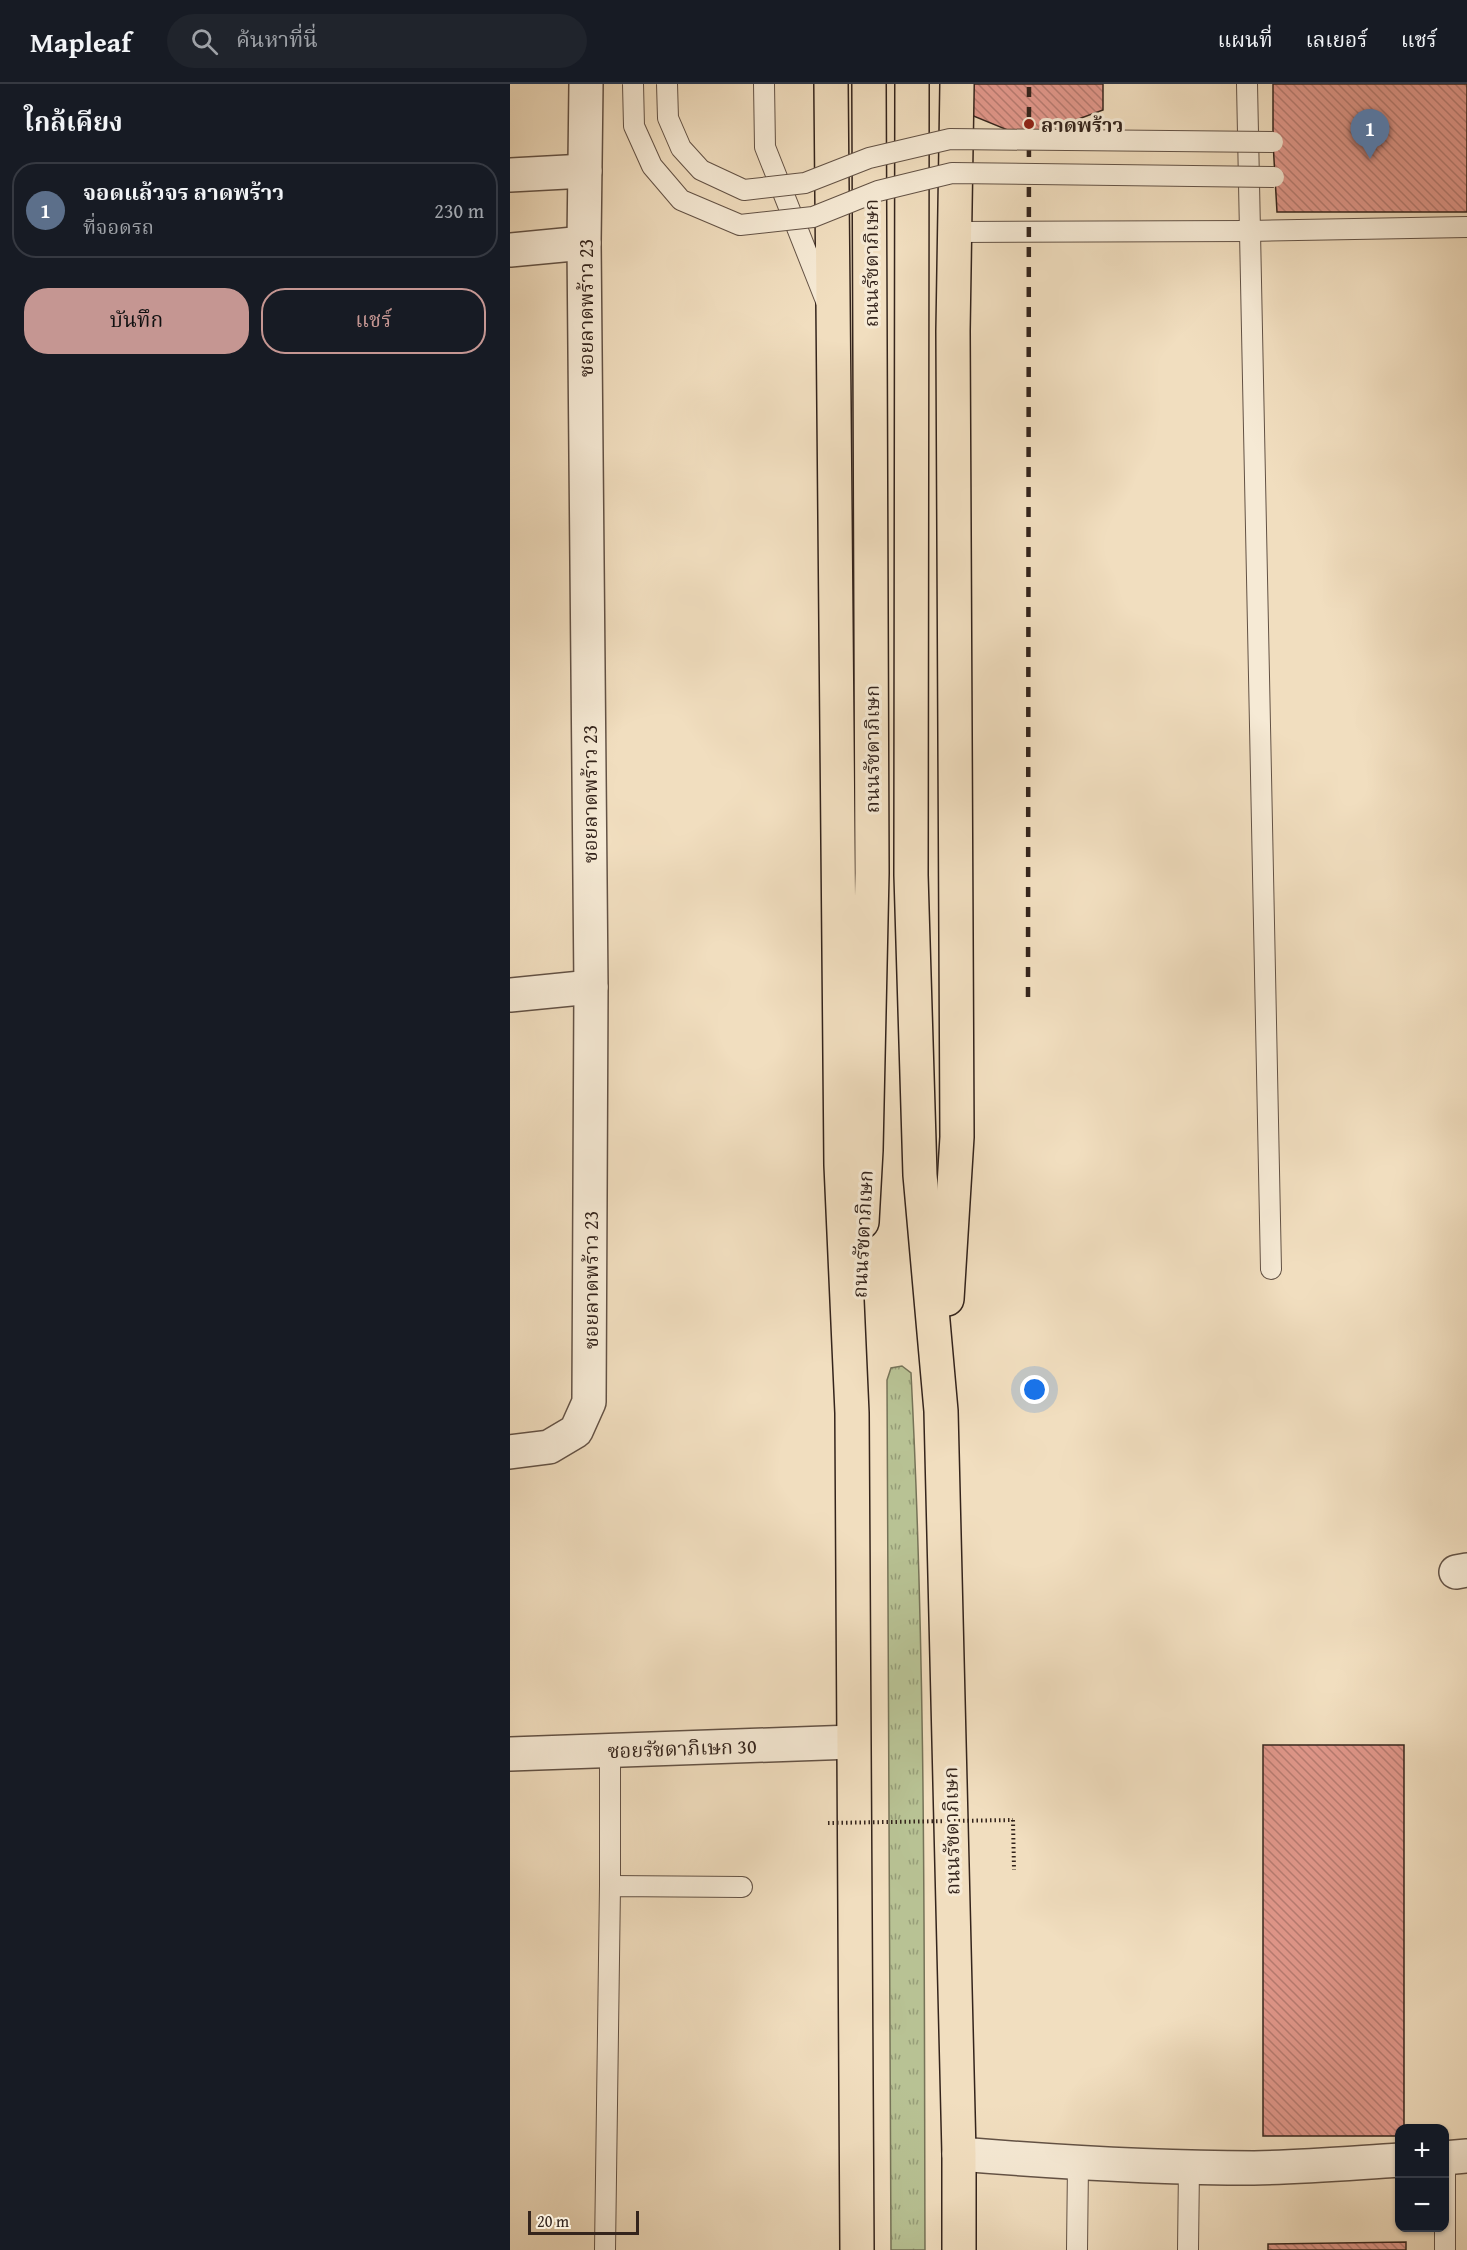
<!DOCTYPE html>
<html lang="th">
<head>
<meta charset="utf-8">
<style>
	:root { --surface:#171b24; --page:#20242c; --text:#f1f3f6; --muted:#9ea1a6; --line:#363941; --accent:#c59692 }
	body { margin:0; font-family:"Gentium Book Plus","Noto Serif Thai",serif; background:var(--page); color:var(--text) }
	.controls { position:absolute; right:18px; bottom:18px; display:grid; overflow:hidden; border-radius:12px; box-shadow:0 2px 4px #0004 }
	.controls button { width:54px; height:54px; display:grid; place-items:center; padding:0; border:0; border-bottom:2px solid var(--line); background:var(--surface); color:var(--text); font:30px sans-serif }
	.scale { position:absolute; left:18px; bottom:15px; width:111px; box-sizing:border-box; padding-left:6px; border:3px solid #34241c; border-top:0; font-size:16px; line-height:21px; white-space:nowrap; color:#34241c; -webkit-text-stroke:4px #f6ead5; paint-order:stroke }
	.you { position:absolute; left:525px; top:1306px; width:21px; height:21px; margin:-15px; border:4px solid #fff; border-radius:50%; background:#1a73e8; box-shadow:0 0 0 9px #1a73e833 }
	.badge { display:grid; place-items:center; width:39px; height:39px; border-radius:50%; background:var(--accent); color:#fff; font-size:20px; font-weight:700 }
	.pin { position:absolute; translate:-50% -50px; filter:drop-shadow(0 2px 3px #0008) }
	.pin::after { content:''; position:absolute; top:32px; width:21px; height:18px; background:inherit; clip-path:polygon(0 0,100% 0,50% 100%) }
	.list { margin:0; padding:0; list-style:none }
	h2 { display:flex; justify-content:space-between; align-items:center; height:78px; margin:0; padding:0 24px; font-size:26px }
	h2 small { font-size:20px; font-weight:400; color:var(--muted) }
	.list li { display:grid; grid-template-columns:39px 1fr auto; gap:18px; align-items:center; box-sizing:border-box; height:96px; margin:0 12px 12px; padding:0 12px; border:2px solid var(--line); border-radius:24px }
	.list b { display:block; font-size:22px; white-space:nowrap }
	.list p { margin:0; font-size:20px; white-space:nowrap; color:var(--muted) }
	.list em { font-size:20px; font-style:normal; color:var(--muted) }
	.actions { display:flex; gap:12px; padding:18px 24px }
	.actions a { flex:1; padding:14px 0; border:2px solid var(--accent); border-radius:24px; text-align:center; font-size:21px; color:var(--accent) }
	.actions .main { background:var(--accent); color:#111 }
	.icon { flex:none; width:33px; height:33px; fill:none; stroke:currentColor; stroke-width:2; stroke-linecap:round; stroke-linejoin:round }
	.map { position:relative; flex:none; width:957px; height:2166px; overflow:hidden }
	header { display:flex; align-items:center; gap:36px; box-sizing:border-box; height:84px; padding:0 30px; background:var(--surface); border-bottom:2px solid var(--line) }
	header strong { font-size:28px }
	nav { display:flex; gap:33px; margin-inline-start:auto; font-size:21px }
	.search { width:420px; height:54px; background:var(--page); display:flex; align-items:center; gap:15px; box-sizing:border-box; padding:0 21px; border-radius:33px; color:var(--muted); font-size:22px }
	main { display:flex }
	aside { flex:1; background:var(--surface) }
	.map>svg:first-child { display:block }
</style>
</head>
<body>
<header>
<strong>Mapleaf</strong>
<div class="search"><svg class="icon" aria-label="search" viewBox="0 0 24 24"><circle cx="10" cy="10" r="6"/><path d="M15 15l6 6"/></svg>ค้นหาที่นี่</div>
<nav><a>แผนที่</a><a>เลเยอร์</a><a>แชร์</a></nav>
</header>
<main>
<aside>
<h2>ใกล้เคียง<small></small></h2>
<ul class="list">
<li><span class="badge" style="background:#5c6f8a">1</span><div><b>จอดแล้วจร ลาดพร้าว</b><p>ที่จอดรถ</p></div><em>230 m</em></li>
</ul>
<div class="actions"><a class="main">บันทึก</a><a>แชร์</a></div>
</aside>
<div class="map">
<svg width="957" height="2166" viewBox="0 0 957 2166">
	<defs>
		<pattern id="grass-tufts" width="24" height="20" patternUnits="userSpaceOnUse" patternTransform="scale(1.5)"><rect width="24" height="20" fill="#b8c294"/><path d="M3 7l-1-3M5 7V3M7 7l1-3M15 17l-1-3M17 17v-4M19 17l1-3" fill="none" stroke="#969d78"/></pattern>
		<pattern id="building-back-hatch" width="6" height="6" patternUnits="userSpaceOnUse" patternTransform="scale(1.5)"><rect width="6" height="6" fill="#e2988c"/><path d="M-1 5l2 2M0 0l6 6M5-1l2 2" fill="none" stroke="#b87c72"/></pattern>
	</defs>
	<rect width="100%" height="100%" fill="#f1debf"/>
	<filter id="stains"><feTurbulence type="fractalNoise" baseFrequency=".00333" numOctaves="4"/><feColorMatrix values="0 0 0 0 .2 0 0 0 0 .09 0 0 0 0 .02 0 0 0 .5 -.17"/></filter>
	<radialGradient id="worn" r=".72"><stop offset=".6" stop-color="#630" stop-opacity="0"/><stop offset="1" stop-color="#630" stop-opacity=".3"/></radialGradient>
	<!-- grass -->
	<path fill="url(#grass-tufts)" stroke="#767358" stroke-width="1.5" d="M392,1282L401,1289C416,1581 414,1874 415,2166H381L377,1296L381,1284Z"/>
	<!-- building -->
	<g fill="url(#building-back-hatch)" stroke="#34241c" stroke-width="1.5">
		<path d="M444,0H593V26L517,54L444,24Z"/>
		<path d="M763,0H957V128H767L763,58Z"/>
		<path d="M753,1661H894V2044H890V2052H753Z"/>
		<path d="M896,2158V2166H758V2160Z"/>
	</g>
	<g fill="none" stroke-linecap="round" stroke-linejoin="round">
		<defs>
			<g id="service">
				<path d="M254,0L255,63L316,217"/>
				<path d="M737,0L761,1185"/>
				<path d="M446,148L739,147L957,143"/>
				<path d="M100,1802V1666"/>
				<path d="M935,2074V2166"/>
				<path d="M95,2166L100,1802L232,1803"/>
				<path d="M567,2166L568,2080"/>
				<path d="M678,2166L679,2083"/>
			</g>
			<g id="minor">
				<path d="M0,91L75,87"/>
				<path d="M0,166L74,159"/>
				<path d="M0,911L81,903"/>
				<path d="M0,1368L39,1363L66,1347L79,1318L81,903L74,159L76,0"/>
				<path d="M946,1488L957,1486"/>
				<path d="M0,1670L343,1658"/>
				<path d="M449,2070C547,2078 645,2084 744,2084C792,2083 841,2079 890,2076"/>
				<path d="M934,2074L957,2072"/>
			</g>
			<g id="primary">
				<path d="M321,0L331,1081L342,1329L347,2166"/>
				<path d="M402,0L401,791L410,1091L431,1327L449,2070V2166"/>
				<path d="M352,1138L356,1066L362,789L359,0"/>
				<path d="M437,1215L447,1053L443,247L447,0"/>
			</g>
		</defs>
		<!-- service casing -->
		<use href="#service" stroke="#635245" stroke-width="22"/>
		<!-- minor casing -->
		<use href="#minor" stroke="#635245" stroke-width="36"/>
		<!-- primary casing -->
		<use href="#primary" stroke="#34241c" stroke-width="36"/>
		<!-- path -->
		<path stroke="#34241c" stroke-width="4" stroke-dasharray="1.5 3" stroke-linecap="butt" d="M503,1736L504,1786"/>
		<!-- service -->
		<use href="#service" stroke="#f6ead5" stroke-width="20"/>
		<!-- minor -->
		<use href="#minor" stroke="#f6ead5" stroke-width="33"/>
		<!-- primary -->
		<use href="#primary" stroke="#f1debf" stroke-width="33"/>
		<!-- rail -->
		<path stroke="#34241c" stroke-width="4.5" stroke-dasharray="10 10" stroke-linecap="butt" d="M518,913L519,0"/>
		<defs>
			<g id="service-bridge">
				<path d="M123,0L124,42L142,82L171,116L230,141L303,133L368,107L442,89L764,93"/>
				<path d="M157,0L158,34L171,64L191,86L234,106L295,99L359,74L440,55L763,58"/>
			</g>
		</defs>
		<!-- service-bridge casing -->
		<use href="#service-bridge" stroke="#635245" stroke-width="22" stroke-linecap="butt"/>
		<!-- path-bridge -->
		<path stroke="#34241c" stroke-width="4" stroke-dasharray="1.5 3" stroke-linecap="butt" d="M318,1739L503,1736"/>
		<!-- service-bridge -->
		<use href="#service-bridge" stroke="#f6ead5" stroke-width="20"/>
	</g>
	<!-- markers -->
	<circle fill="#8f2418" stroke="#f6ead5" stroke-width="2" cx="519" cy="40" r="6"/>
	<g text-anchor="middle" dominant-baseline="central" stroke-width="6" stroke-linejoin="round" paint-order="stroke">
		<!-- poi labels -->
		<g font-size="20" font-weight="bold" fill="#34241c" stroke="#f6ead5" text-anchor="start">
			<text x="531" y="40">ลาดพร้าว</text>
		</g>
		<!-- street labels -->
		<g font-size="20" fill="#34241c" stroke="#f6ead5">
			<text transform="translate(360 179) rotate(-90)">ถนนรัชดาภิเษก</text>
			<text transform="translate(75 224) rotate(-90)">ซอยลาดพร้าว 23</text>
			<text transform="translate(361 665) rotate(-90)">ถนนรัชดาภิเษก</text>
			<text transform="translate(79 710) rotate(-90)">ซอยลาดพร้าว 23</text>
			<text transform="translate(352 1150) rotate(-87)">ถนนรัชดาภิเษก</text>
			<text transform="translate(80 1196) rotate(-90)">ซอยลาดพร้าว 23</text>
			<text transform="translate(172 1664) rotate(-2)">ซอยรัชดาภิเษก 30</text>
			<text transform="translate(441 1747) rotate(-91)">ถนนรัชดาภิเษก</text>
		</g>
	</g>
	<rect width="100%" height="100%" filter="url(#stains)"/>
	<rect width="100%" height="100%" fill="url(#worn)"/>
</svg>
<div class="controls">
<button>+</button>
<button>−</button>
</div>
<div class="scale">20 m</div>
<div class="you"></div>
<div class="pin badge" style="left:860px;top:75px;background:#5c6f8a">1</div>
</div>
</main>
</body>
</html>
